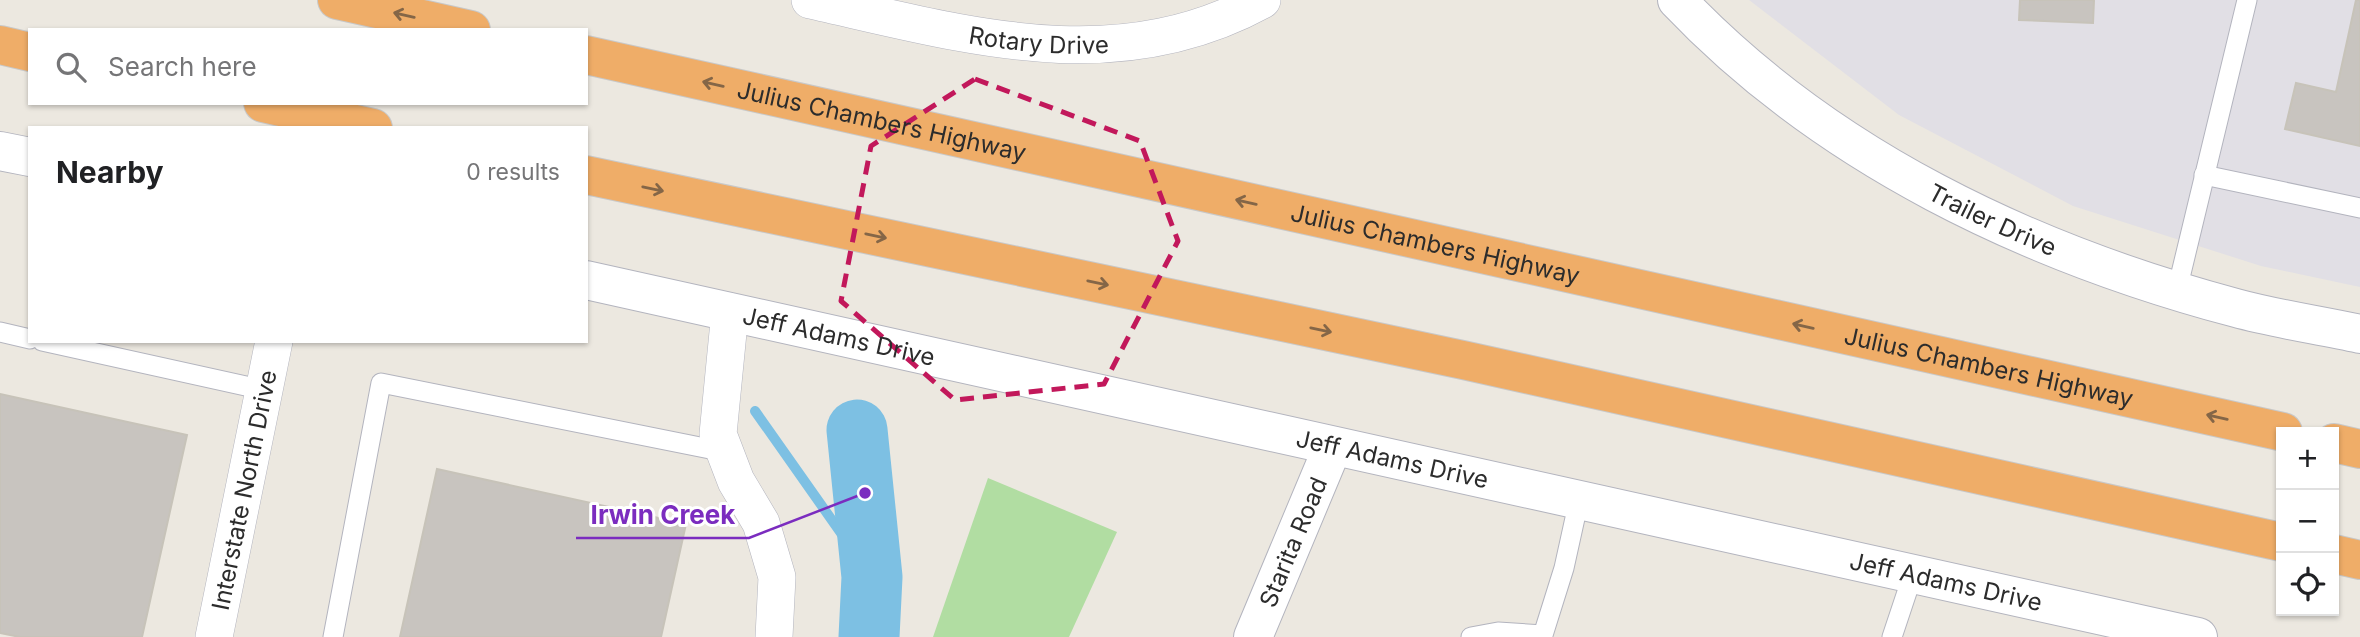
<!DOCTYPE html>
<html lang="en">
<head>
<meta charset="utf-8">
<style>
	:root { --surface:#fff; --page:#f2f2f2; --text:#202124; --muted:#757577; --line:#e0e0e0 }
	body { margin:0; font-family:Inter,sans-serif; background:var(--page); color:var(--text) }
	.controls { position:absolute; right:21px; bottom:21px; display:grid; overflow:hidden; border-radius:0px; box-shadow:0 2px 5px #0004 }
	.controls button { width:63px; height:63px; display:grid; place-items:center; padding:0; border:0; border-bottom:2px solid var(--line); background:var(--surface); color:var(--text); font:35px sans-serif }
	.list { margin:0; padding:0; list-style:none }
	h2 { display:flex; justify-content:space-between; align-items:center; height:91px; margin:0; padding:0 28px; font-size:30px }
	h2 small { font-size:23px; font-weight:400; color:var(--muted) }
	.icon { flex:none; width:38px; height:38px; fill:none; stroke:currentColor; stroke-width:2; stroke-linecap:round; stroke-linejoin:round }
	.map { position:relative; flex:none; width:2360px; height:637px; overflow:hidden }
	.search { position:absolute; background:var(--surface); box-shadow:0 2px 5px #0004; left:28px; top:28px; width:560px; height:77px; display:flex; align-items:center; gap:18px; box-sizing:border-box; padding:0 24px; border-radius:0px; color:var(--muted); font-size:26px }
	.panel { position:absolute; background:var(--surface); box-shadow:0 2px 5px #0004; left:28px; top:126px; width:560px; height:217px; border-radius:0px }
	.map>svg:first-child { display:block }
</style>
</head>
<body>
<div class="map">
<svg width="2360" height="637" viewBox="0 0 2360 637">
	<rect width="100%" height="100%" fill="#ece8e0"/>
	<!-- industrial -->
	<path fill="#e1dfe5" d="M1749,0H2360V287L2261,266L2073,206L1899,115Z"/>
	<!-- green -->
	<path fill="#b1dda2" d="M988,478L1117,532L1069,637H933Z"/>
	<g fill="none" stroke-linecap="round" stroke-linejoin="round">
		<!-- stream -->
		<path stroke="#7dc0e3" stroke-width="10" d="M755,411L872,577"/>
		<!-- river -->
		<path stroke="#7dc0e3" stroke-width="61" d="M857,430L872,577L869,637"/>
	</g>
	<!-- building -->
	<g fill="#c8c4bf" stroke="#c7c3b9" stroke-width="2">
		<path d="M2020,0H2094L2093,23L2019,20Z"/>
		<path d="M2356,0H2360V146L2285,129L2296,83L2336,92Z"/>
		<path d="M0,394L187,435L142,637H20L0,633Z"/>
		<path d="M437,469L686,524L661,637H400Z"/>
	</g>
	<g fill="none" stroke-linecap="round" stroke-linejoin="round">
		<defs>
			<g id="lane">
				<path d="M2204,175L2360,208"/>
				<path d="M2177,290L2247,0"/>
				<path d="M0,332L30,339"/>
				<path d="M42,341L264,390"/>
				<path d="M333,637L381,383L725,452"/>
				<path d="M1471,637L1498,632L1543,635L1564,568L1579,500"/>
				<path d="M1892,637L1913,574"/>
			</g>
			<g id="street">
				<path id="s1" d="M810,0C963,34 1114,81 1262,0"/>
				<path d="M730,312L718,434L736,481L761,523L777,577L774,637"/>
				<path id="s2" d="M214,637L274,341"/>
			</g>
			<g id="secondary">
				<path id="s3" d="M1677,0C1826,157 2029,253 2236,308C2276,319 2319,325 2360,334"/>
				<path d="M0,151L30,157"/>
				<path id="s4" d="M586,280L2198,637"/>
				<path id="s5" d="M1253,637L1333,446"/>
			</g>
			<g id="highway">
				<path d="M337,0L471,30"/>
				<path d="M0,45L30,52"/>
				<path id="s6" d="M586,55L2283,432"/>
				<path d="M263,103L373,128"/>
				<path d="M586,175L1463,360L2281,542"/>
				<path d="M2334,443L2360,449"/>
				<path d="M2334,554L2360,560"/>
			</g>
		</defs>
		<!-- lane casing -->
		<use href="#lane" stroke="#b3b4be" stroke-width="21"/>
		<!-- street casing -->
		<use href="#street" stroke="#b3b4be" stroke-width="38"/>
		<!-- secondary casing -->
		<use href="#secondary" stroke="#b3b4be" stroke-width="40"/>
		<!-- highway casing -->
		<use href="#highway" stroke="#c8c8c8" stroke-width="40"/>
		<!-- lane -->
		<use href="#lane" stroke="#fff" stroke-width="19"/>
		<!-- street -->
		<use href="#street" stroke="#fff" stroke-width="37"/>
		<!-- secondary -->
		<use href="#secondary" stroke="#fff" stroke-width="38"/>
		<!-- highway -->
		<use href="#highway" stroke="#efad68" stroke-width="38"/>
	</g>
	<!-- one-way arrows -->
	<defs><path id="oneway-shaft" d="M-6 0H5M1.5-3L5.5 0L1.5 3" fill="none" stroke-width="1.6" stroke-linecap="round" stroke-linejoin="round" transform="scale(1.75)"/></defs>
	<g stroke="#846647">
		<use href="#oneway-shaft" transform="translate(404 15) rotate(-167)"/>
		<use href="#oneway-shaft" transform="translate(713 84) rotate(-167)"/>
		<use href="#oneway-shaft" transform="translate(653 189) rotate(12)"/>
		<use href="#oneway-shaft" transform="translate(1246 202) rotate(-167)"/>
		<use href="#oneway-shaft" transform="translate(876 236) rotate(12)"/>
		<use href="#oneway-shaft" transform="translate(1098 283) rotate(12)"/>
		<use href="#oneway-shaft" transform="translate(1803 326) rotate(-167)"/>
		<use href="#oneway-shaft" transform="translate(1321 330) rotate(12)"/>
		<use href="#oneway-shaft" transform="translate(2217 417) rotate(-167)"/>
	</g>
	<!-- marked area -->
	<path fill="none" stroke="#c2185b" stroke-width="5" stroke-dasharray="14 9" stroke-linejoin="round" d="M975,79L1140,141L1178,241L1104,384L955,400L841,301L871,146Z"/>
	<g text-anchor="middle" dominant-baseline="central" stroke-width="6" stroke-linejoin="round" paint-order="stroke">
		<!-- street labels -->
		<g font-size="24" fill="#2c2c2c" stroke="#fff">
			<text stroke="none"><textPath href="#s1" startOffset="233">Rotary Drive</textPath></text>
			<text stroke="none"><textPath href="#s6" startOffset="303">Julius Chambers Highway</textPath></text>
			<text stroke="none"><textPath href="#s3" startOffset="387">Trailer Drive</textPath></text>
			<text stroke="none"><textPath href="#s6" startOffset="870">Julius Chambers Highway</textPath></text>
			<text stroke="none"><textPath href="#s4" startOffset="259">Jeff Adams Drive</textPath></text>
			<text stroke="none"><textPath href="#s6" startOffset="1437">Julius Chambers Highway</textPath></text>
			<text stroke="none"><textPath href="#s4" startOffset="826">Jeff Adams Drive</textPath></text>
			<text stroke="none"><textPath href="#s2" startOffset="150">Interstate North Drive</textPath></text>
			<text stroke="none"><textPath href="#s5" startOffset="103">Starita Road</textPath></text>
			<text stroke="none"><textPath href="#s4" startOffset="1393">Jeff Adams Drive</textPath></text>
		</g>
	</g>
	<!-- callouts -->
	<path fill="none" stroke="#7b2cbf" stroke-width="2.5" d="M865 493L749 538H576"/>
	<circle fill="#7b2cbf" stroke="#fff" stroke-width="2.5" cx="865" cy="493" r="7"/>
	<g font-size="26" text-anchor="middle" font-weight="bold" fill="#7b2cbf" stroke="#fff" stroke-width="6" stroke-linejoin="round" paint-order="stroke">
		<text x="663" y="524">Irwin Creek</text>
	</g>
</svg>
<div class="controls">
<button>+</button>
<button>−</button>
<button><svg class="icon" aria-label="locate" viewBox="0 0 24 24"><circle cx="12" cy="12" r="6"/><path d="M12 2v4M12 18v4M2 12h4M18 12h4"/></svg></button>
</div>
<div class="search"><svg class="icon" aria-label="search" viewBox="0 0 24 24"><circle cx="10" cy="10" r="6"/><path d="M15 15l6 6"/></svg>Search here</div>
<section class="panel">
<h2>Nearby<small>0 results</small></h2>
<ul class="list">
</ul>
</section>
</div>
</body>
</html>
